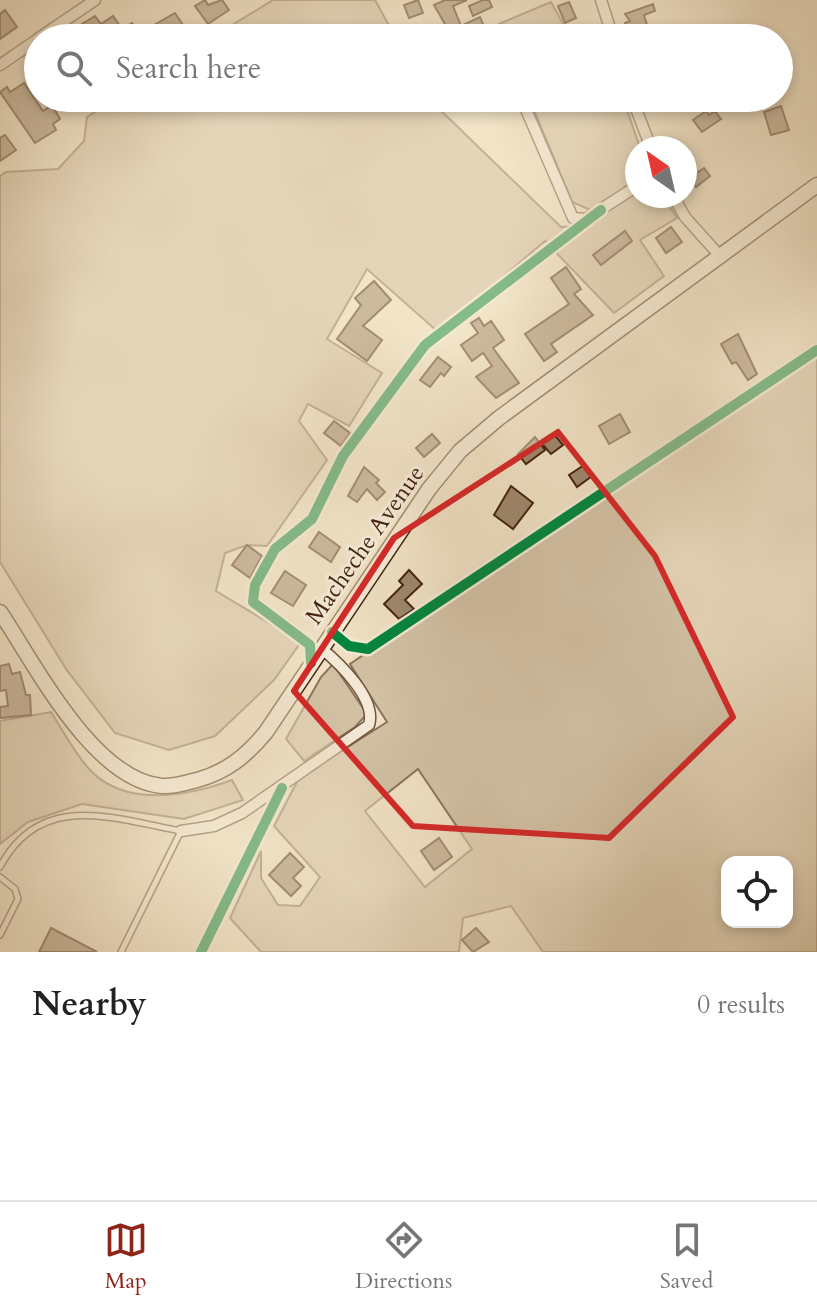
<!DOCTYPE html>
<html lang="en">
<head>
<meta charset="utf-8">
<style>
	:root { --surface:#fff; --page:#f6f6f6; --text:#222; --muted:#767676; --line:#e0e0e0; --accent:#8f2418 }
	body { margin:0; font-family:Cardo,serif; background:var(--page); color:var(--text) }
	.controls { position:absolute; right:24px; bottom:24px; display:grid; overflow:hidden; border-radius:16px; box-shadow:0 4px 12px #0003 }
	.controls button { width:72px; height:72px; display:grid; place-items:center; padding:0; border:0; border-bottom:2px solid var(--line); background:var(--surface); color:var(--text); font:40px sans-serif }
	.compass { position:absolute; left:625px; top:136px; width:72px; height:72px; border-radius:50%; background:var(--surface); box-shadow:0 4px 12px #0003; rotate:326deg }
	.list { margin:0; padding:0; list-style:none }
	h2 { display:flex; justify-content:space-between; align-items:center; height:104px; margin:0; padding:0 32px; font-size:34px }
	h2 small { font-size:26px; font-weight:400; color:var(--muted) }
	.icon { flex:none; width:44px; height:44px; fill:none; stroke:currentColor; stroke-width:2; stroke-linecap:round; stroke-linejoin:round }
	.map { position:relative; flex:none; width:817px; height:952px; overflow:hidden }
	.search { position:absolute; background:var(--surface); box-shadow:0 4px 12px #0003; left:24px; right:24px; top:24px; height:88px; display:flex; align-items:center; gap:20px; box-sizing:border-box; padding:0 28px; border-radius:44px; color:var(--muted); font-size:30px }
	.sheet { height:248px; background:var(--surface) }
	nav { display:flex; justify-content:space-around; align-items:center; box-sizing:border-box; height:112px; border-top:2px solid var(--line); background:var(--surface); font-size:22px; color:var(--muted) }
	nav a { display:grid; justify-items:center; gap:4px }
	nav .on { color:var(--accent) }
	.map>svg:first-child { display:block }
</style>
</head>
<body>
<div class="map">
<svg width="817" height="952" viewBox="0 0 817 952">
	<rect width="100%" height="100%" fill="#f2e4c7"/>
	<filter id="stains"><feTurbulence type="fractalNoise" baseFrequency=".0025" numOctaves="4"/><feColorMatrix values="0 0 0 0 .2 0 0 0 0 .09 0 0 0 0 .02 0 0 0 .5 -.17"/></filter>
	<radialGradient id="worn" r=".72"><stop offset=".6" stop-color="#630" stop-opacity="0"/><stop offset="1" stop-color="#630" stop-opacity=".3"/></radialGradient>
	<!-- green -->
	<g fill="#d4c3a7" stroke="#8c745a" stroke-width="2" fill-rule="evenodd">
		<path d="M273,0H375L396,38H211Z"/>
		<path d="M551,2L571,38H504L499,24Z"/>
		<path d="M117,98H428L561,227L585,225L600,214L572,202L529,98H623L640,148H637V196H662L677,218L640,240L664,276L614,313L545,241L438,332L367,269L327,339L382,373L349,426L308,404L299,421L327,460L267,546L247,545L225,553L216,591L301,642L274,680L215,736L169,750L115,733L66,669L0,562V176L6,172L58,169L84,141L87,117Z"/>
		<path d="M817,350V952H543L511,906L463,918L459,952H261L230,918L261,851V878L278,905L300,906L320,877L274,826L299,778L387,722L350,664L707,420ZM418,769L472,849L425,887L365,811ZM727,862H787V922H727Z"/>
		<path d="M333,664L367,714L355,727L304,761L286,739L321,677Z"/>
		<path d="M51,712C63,731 75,754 90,770C126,808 188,796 232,780L243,800L184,819L82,804L28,822L0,844V721Z"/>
	</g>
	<!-- building -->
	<g fill="#9e886e" stroke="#44240d" stroke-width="2">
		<path d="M205,0L208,5L222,0L229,10L208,24L195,6Z"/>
		<path d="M418,0L423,13L409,18L404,5Z"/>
		<path d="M445,0H467L453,6L461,26L480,17L489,38H453L434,5Z"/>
		<path d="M483,0H489L492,7L473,16L469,6Z"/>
		<path d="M569,2L576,18L565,23L558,6Z"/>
		<path d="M653,4L655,11L644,15L651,38H629L625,23L630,21L625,14Z"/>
		<path d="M5,10L17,27L0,39V14Z"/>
		<path d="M175,13L185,28L181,31L183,34L177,38H148L158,31L154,25Z"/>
		<path d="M95,16L101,24L113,16L122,29L132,23L139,34L132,38H109L116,34L114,31L104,38H91L82,24Z"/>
		<path d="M24,83L43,111L52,105L60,119L53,124L56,130L35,143L0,92L7,87L10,92Z"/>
		<path d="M449,98H484V99L453,110Z"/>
		<path d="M781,106L789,130L771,135L764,112Z"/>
		<path d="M706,111L709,115L715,111L721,119L702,132L693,120Z"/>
		<path d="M5,135L16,150L0,161V138Z"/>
		<path d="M704,168L710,176L696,187L689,178Z"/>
		<path d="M671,227L682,242L666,253L656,238Z"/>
		<path d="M625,231L632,241L601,265L593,255Z"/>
		<path d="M566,267L581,289L574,294L593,315L551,344L557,352L544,361L525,334L569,304L551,278Z"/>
		<path d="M374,281L391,300L363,326L382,340L367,361L337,339L361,305L355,298Z"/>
		<path d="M479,318L484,326L491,321L504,340L493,348L519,383L496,398L476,377L492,366L483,353L472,361L461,345L478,333L471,323Z"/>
		<path d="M738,334L757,374L748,380L736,362L732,364L721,344Z"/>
		<path d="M438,357L451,367L444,376L441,373L430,387L420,380Z"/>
		<path d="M620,414L630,432L609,444L599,426Z"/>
		<path d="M334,421L350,433L341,446L324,433Z"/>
		<path d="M432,434L440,443L424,457L416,448Z"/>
		<path d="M554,434L563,445L551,454L542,444Z"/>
		<path d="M535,437L545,450L526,464L518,454Z"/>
		<path d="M584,465L592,476L577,487L569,475Z"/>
		<path d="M364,467L379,480L376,483L385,492L377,500L367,489L357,502L348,496Z"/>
		<path d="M511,486L533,503L513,529L494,515Z"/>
		<path d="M319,532L340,547L331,562L309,547Z"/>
		<path d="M247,545L262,556L250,578L232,565Z"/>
		<path d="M409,570L422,584L405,600L414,609L399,619L384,604L403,585L399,581Z"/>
		<path d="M285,571L306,585L293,606L271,593Z"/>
		<path d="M9,664L12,674L20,672L26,695H30L31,715L0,718V707L8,706L6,690L0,691V666Z"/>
		<path d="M439,838L452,857L434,870L421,851Z"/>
		<path d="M290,853L304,867L293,878L301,886L291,896L269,875Z"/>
		<path d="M51,928L97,952H39Z"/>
		<path d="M476,928L489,942L473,952L462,940Z"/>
	</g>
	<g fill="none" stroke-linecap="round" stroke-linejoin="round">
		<defs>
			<g id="service">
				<path d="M0,867C40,791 112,818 181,831L121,952"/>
				<path d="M0,877L15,889L18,899L0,935"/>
			</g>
			<g id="minor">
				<path d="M601,0L613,38"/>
				<path d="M39,38L95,0"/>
				<path d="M0,65L38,39"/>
				<path d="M521,98L573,218L586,219L637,186"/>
				<path d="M632,98L651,148"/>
				<path d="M673,196L685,217L720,256"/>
				<path d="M332,632L349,646L368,649L817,350"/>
				<path d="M311,661L310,645L253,602L255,585L275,549L312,519L343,456L425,345L601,210"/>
				<path d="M181,831L214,826L242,813L369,725C377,699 339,663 321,648"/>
				<path d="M201,952L281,790"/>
			</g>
			<path id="secondary" d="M0,612C35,664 93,780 162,786C174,787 185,783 197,780C227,772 247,755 266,732L429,489L460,451L499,418L817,185"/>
		</defs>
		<!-- service casing -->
		<use href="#service" stroke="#70543c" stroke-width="8"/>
		<!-- minor casing -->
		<use href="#minor" stroke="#70543c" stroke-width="13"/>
		<!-- secondary casing -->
		<use href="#secondary" stroke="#44240d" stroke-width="17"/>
		<!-- service -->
		<use href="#service" stroke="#f7eddb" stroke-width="5"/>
		<!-- minor -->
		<use href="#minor" stroke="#f7eddb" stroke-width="10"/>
		<!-- secondary -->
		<use href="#secondary" stroke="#f7eddb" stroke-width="14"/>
		<defs>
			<g id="cycleway">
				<path d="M332,632L349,646L368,649L817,350"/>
				<path d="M311,663L310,645L253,602L255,585L275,549L312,519L343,456L425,345L601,210"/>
				<path d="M201,952L282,788"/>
			</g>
		</defs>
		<!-- cycleway casing -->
		<use href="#cycleway" stroke="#f7eddb" stroke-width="15"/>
		<!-- cycleway -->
		<use href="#cycleway" stroke="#00873e" stroke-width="10"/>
	</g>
	<!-- marked area -->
	<path d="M0 0H817V952H0ZM558,432L655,556L733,717L609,838L413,826L294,691L394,538Z" fill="#f2e4c7" fill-opacity=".55" fill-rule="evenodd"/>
	<path fill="none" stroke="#d62828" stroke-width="6" stroke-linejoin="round" d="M558,432L655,556L733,717L609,838L413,826L294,691L394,538Z"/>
	<g text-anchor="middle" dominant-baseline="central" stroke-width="6" stroke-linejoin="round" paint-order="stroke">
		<!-- street labels -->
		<g font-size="24" fill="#44240d" stroke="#f7eddb">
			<text transform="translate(365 545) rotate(-55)">Macheche Avenue</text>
		</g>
	</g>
	<rect width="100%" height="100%" filter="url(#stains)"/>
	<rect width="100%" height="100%" fill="url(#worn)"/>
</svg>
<div class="controls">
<button><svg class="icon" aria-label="locate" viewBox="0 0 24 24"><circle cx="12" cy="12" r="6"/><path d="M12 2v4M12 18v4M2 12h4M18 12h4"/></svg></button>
</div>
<svg class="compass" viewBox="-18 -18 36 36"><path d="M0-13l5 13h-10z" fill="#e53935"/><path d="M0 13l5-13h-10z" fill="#767676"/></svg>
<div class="search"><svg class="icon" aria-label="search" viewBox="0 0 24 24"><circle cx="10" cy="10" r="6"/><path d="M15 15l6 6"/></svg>Search here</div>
</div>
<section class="sheet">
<h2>Nearby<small>0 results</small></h2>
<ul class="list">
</ul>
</section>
<nav>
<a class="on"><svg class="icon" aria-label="map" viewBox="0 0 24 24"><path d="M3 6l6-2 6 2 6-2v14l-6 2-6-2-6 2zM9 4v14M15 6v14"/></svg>Map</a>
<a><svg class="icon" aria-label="directions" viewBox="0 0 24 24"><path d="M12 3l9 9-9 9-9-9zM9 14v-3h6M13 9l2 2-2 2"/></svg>Directions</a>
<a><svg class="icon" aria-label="saved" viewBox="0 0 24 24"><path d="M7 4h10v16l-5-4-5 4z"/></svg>Saved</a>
</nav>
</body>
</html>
